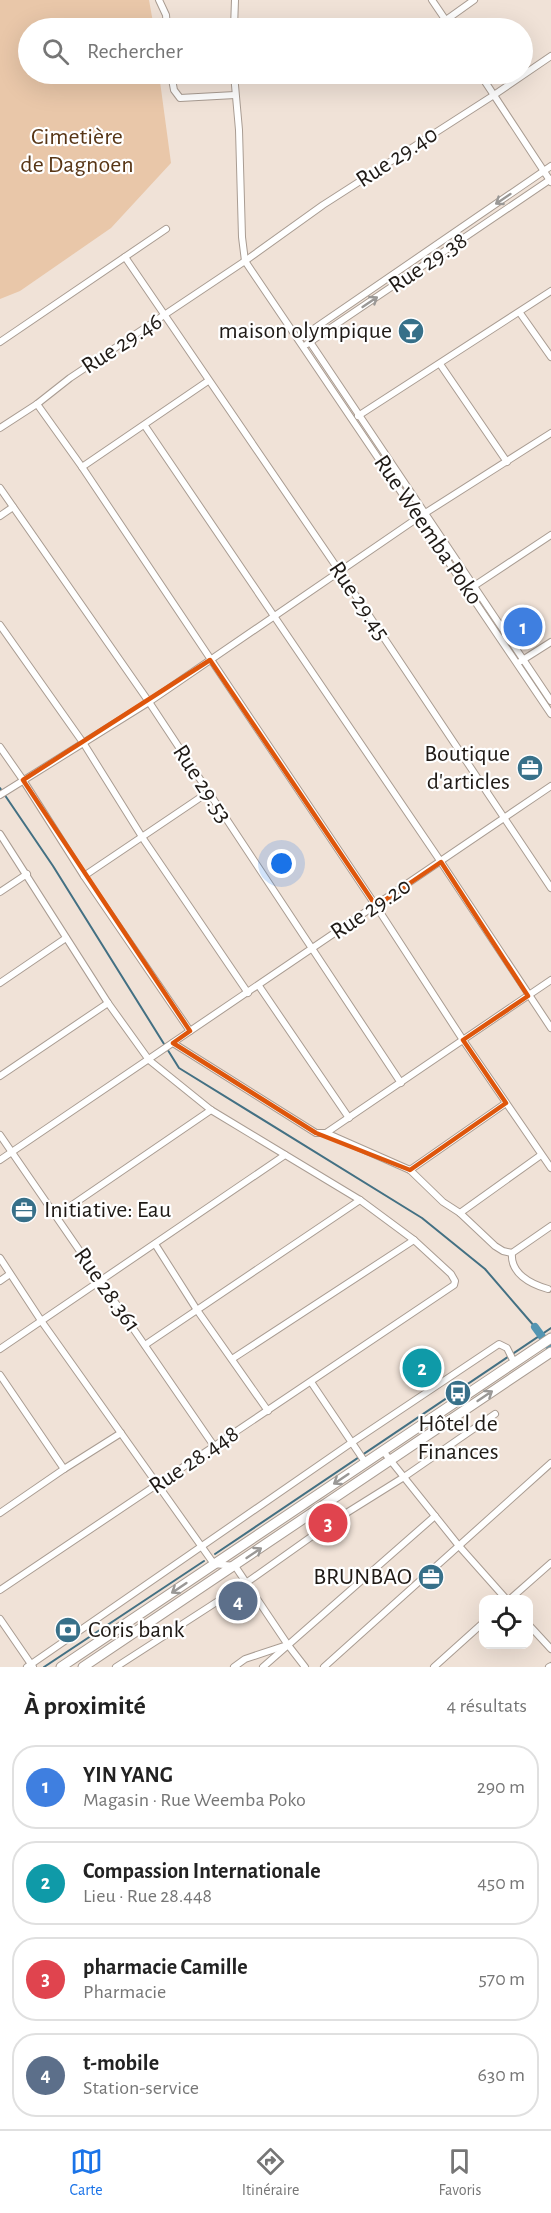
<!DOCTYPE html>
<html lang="fr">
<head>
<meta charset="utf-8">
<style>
	:root { --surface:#fff; --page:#f6f6f6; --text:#222; --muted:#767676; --line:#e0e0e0; --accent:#1a73e8 }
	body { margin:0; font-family:"Alegreya Sans",sans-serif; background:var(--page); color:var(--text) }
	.controls { position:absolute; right:18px; bottom:18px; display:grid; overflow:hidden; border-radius:12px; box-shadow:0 6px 24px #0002 }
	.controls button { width:54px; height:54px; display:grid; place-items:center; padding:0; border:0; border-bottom:2px solid var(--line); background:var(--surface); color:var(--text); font:30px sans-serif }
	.you { position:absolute; left:282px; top:864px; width:21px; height:21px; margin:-15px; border:4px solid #fff; border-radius:50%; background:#1a73e8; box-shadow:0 0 0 9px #1a73e833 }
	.badge { display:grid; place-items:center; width:39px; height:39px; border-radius:50%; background:var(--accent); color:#fff; font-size:20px; font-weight:700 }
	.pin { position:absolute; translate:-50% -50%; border:3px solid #fff; box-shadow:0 2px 6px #0006 }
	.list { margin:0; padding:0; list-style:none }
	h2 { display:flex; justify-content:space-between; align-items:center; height:78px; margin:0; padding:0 24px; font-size:26px }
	h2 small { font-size:20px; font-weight:400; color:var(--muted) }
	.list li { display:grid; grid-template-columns:39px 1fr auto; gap:18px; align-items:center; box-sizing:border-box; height:84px; margin:0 12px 12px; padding:0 12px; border:2px solid var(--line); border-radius:24px }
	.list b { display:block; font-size:22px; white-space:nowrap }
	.list p { margin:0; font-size:20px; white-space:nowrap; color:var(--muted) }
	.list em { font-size:20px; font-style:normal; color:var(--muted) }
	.icon { flex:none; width:33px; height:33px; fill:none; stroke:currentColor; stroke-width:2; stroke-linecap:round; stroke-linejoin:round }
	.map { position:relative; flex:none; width:551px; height:1667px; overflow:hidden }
	.search { position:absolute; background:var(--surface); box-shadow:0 6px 24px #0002; left:18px; right:18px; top:18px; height:66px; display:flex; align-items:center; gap:15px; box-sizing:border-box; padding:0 21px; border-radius:33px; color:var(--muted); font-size:22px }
	.sheet { height:462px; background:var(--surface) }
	nav { display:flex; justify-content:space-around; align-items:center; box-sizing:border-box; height:84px; border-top:2px solid var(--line); background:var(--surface); font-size:16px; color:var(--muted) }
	nav a { display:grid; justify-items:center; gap:3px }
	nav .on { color:var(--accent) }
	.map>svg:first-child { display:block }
</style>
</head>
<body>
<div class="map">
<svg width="551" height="1667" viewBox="0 0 551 1667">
	<rect width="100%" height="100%" fill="#f0e2d7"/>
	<!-- green -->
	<path fill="#e9c7a9" d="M0,0H149L154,28H28V74H159L171,163L111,228L20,291L0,299Z"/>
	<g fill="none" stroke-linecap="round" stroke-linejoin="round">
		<!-- stream -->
		<g stroke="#437083" stroke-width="2">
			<path d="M0,788L53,866L179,1068L422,1218L485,1269L535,1327"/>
			<path d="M215,1554L551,1328"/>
			<path d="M44,1667L204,1561"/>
		</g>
		<!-- canal -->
		<path stroke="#5395b2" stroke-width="8" d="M535,1327L551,1349"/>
		<defs>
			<g id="street">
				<path d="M159,0L166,15L167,28"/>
				<path d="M432,0L451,28"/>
				<path d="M446,20L474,0"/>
				<path d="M234,28L235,0"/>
				<path d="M171,74L174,90L180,98L235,95"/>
				<path d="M234,74L239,130L242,237L245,261L551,714"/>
				<path d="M480,74L551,182"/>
				<path d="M125,257L340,572L551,888"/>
				<path d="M520,313L551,357"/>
				<path d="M299,339L551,166"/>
				<path d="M0,342L166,229"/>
				<path d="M310,342L551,701"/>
				<path d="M307,344L551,179"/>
				<path d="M440,364L507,462"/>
				<path d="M37,404L82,467L376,906L463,1040L551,1168"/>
				<path d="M358,416L551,291"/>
				<path d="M145,426L441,862L551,1028"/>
				<path d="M0,428L37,404L70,378L245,261L323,205L494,95L551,56"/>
				<path d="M82,467L208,381"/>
				<path d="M0,488L149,702L401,1083"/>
				<path d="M0,516L13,507"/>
				<path d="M471,588L551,535"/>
				<path d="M0,625L84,744L144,840L248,993"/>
				<path d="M521,661L551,642"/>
				<path d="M0,747L23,780L84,876L190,1031"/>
				<path d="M0,795L149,702L419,517L551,433"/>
				<path d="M0,834L108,1003L149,1060L211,1110L360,1200L414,1240L451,1274L455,1281L454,1285L0,1590"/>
				<path d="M84,876L207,793"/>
				<path d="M0,892L27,874"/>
				<path d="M0,983L66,938"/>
				<path d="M259,986L349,1118"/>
				<path d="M173,1043L316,1133H326L551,980"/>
				<path d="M0,1076L108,1003"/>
				<path d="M326,1133L410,1170L443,1202L460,1213L495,1246L503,1251L512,1253"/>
				<path d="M0,1135L214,1446"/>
				<path d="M0,1160L551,786"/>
				<path d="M410,1170L506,1103"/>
				<path d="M460,1213L541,1155"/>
				<path d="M56,1216L211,1110"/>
				<path d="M155,1244L197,1310L268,1411"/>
				<path d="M0,1258L42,1322L214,1564L235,1566L288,1645L305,1667"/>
				<path d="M0,1281L10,1274"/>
				<path d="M548,1289C530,1284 510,1273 512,1253L551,1226"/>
				<path d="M145,1345L360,1200"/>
				<path d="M0,1349L285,1155"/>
				<path d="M232,1359L414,1240"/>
				<path d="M0,1375L64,1469L121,1433"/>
				<path d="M311,1382L365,1462"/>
				<path d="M383,1451L459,1546L507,1600"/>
				<path d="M0,1513L64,1469"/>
				<path d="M509,1600L551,1563"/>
				<path d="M0,1619L33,1667"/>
				<path d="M528,1624L551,1649"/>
				<path d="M27,1667L351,1443L499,1344L507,1348L514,1362"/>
				<path d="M116,1667L246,1583L332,1522L404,1477L495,1414"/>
				<path d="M234,1667L245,1659L284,1646"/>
				<path d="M263,1667L435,1516"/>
				<path d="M324,1667L551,1463"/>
				<path d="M434,1667L484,1622"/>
				<path d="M549,1667L551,1666"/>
			</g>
			<g id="primary">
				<path d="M61,1667L551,1338"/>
				<path d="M83,1667L551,1352"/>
			</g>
		</defs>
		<!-- street casing -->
		<use href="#street" stroke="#a99c92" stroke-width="8"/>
		<!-- primary casing -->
		<use href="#primary" stroke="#a99c92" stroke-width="11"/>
		<!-- street -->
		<use href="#street" stroke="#fff" stroke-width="6"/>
		<!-- primary -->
		<use href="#primary" stroke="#fff" stroke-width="9"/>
	</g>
	<!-- one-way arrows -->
	<defs><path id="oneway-shaft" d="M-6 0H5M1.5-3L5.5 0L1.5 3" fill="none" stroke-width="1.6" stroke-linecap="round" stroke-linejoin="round" transform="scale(1.5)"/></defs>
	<g stroke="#9a9896">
		<use href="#oneway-shaft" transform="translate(503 199) rotate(146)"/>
		<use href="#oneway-shaft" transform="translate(370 302) rotate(-34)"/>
		<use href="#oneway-shaft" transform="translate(485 1396) rotate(-34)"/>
		<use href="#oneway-shaft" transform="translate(341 1479) rotate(146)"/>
		<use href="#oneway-shaft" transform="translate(254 1553) rotate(-34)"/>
		<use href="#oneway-shaft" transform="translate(179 1588) rotate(146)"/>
	</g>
	<!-- marked area -->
	<path fill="none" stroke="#de560c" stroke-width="4.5" stroke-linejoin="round" d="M210,660L376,906L441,862L528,996L463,1040L506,1103L410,1170L316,1133L173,1043L190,1031L23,780Z"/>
	<!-- icons -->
	<defs>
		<symbol id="bar-disc" viewBox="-11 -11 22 22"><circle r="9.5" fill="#377089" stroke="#fff"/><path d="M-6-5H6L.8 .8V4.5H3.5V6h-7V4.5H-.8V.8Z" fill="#fff"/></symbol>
		<symbol id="office-disc" viewBox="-11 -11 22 22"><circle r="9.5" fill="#377089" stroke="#fff"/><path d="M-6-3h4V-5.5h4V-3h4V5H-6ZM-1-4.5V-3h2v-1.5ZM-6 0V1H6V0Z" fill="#fff"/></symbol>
		<symbol id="bus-disc" viewBox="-11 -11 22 22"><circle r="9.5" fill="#377089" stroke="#fff"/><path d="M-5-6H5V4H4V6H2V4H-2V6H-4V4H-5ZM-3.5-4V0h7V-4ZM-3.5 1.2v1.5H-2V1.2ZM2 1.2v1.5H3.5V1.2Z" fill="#fff"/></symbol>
		<symbol id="bank-disc" viewBox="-11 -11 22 22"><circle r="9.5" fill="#377089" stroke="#fff"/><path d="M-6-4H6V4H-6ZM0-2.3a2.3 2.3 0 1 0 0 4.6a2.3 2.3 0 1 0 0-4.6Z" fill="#fff"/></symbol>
	</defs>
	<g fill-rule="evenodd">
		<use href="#bar-disc" x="396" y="316" width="30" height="30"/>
		<use href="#office-disc" x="515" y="753" width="30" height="30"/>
		<use href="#office-disc" x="9" y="1195" width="30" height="30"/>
		<use href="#bus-disc" x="443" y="1378" width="30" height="30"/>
		<use href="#office-disc" x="416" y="1562" width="30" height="30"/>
		<use href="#bank-disc" x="53" y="1615" width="30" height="30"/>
	</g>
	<g text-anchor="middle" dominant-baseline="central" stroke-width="4.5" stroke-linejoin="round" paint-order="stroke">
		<!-- park labels -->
		<g font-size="24" fill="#583616" stroke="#fff">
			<text x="77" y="137">Cimetière<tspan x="77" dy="28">de Dagnoen</tspan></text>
		</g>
		<!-- street labels -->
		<g font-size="24" fill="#1f1a16" stroke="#fff">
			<text transform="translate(397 157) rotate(-33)">Rue 29.40</text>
			<text transform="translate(428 263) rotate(-34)">Rue 29.38</text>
			<text transform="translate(122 344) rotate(-33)">Rue 29.46</text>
			<text transform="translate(428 530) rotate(56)">Rue Weemba Poko</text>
			<text transform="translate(359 601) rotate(56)">Rue 29.45</text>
			<text transform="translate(202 784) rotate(57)">Rue 29.53</text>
			<text transform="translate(371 909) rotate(-34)">Rue 29.20</text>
			<text transform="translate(107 1290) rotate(55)">Rue 28.361</text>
			<text transform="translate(194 1460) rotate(-34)">Rue 28.448</text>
		</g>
		<!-- poi labels -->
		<g font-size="24" fill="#1f1a16" stroke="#fff" text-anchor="end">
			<text x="392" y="331">maison olympique</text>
			<text x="510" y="754">Boutique<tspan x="510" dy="28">d'articles</tspan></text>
			<text x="44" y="1210" text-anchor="start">Initiative: Eau</text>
			<text x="458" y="1424" text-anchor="middle">Hôtel de<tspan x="458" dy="28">Finances</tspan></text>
			<text x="412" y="1577">BRUNBAO</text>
			<text x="88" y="1630" text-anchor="start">Coris bank</text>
		</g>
	</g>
</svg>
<div class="controls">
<button><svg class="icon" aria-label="locate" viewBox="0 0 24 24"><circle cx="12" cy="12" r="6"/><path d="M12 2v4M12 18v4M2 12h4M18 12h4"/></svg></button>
</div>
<div class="you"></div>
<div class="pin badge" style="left:523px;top:627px;background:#3f7fe0">1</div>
<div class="pin badge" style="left:422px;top:1368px;background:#0f9aa8">2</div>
<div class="pin badge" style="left:328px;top:1523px;background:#e0444e">3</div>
<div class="pin badge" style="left:238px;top:1601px;background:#5c6f8a">4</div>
<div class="search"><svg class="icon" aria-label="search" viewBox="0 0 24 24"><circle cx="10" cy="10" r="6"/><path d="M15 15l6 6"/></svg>Rechercher</div>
</div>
<section class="sheet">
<h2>À proximité<small>4 résultats</small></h2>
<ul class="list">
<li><span class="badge" style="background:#3f7fe0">1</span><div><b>YIN YANG</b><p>Magasin · Rue Weemba Poko</p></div><em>290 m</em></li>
<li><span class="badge" style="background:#0f9aa8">2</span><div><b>Compassion Internationale</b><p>Lieu · Rue 28.448</p></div><em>450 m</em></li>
<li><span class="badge" style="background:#e0444e">3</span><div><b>pharmacie Camille</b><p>Pharmacie</p></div><em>570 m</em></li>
<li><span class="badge" style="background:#5c6f8a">4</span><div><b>t-mobile</b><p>Station-service</p></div><em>630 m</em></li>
</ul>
</section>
<nav>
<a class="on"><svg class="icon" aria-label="map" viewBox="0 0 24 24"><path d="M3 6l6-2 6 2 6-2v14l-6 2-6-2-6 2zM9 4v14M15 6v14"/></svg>Carte</a>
<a><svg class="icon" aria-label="directions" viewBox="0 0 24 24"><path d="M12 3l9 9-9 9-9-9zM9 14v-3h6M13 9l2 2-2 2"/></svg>Itinéraire</a>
<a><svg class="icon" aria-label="saved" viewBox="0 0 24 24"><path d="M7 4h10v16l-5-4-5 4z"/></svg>Favoris</a>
</nav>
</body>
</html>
